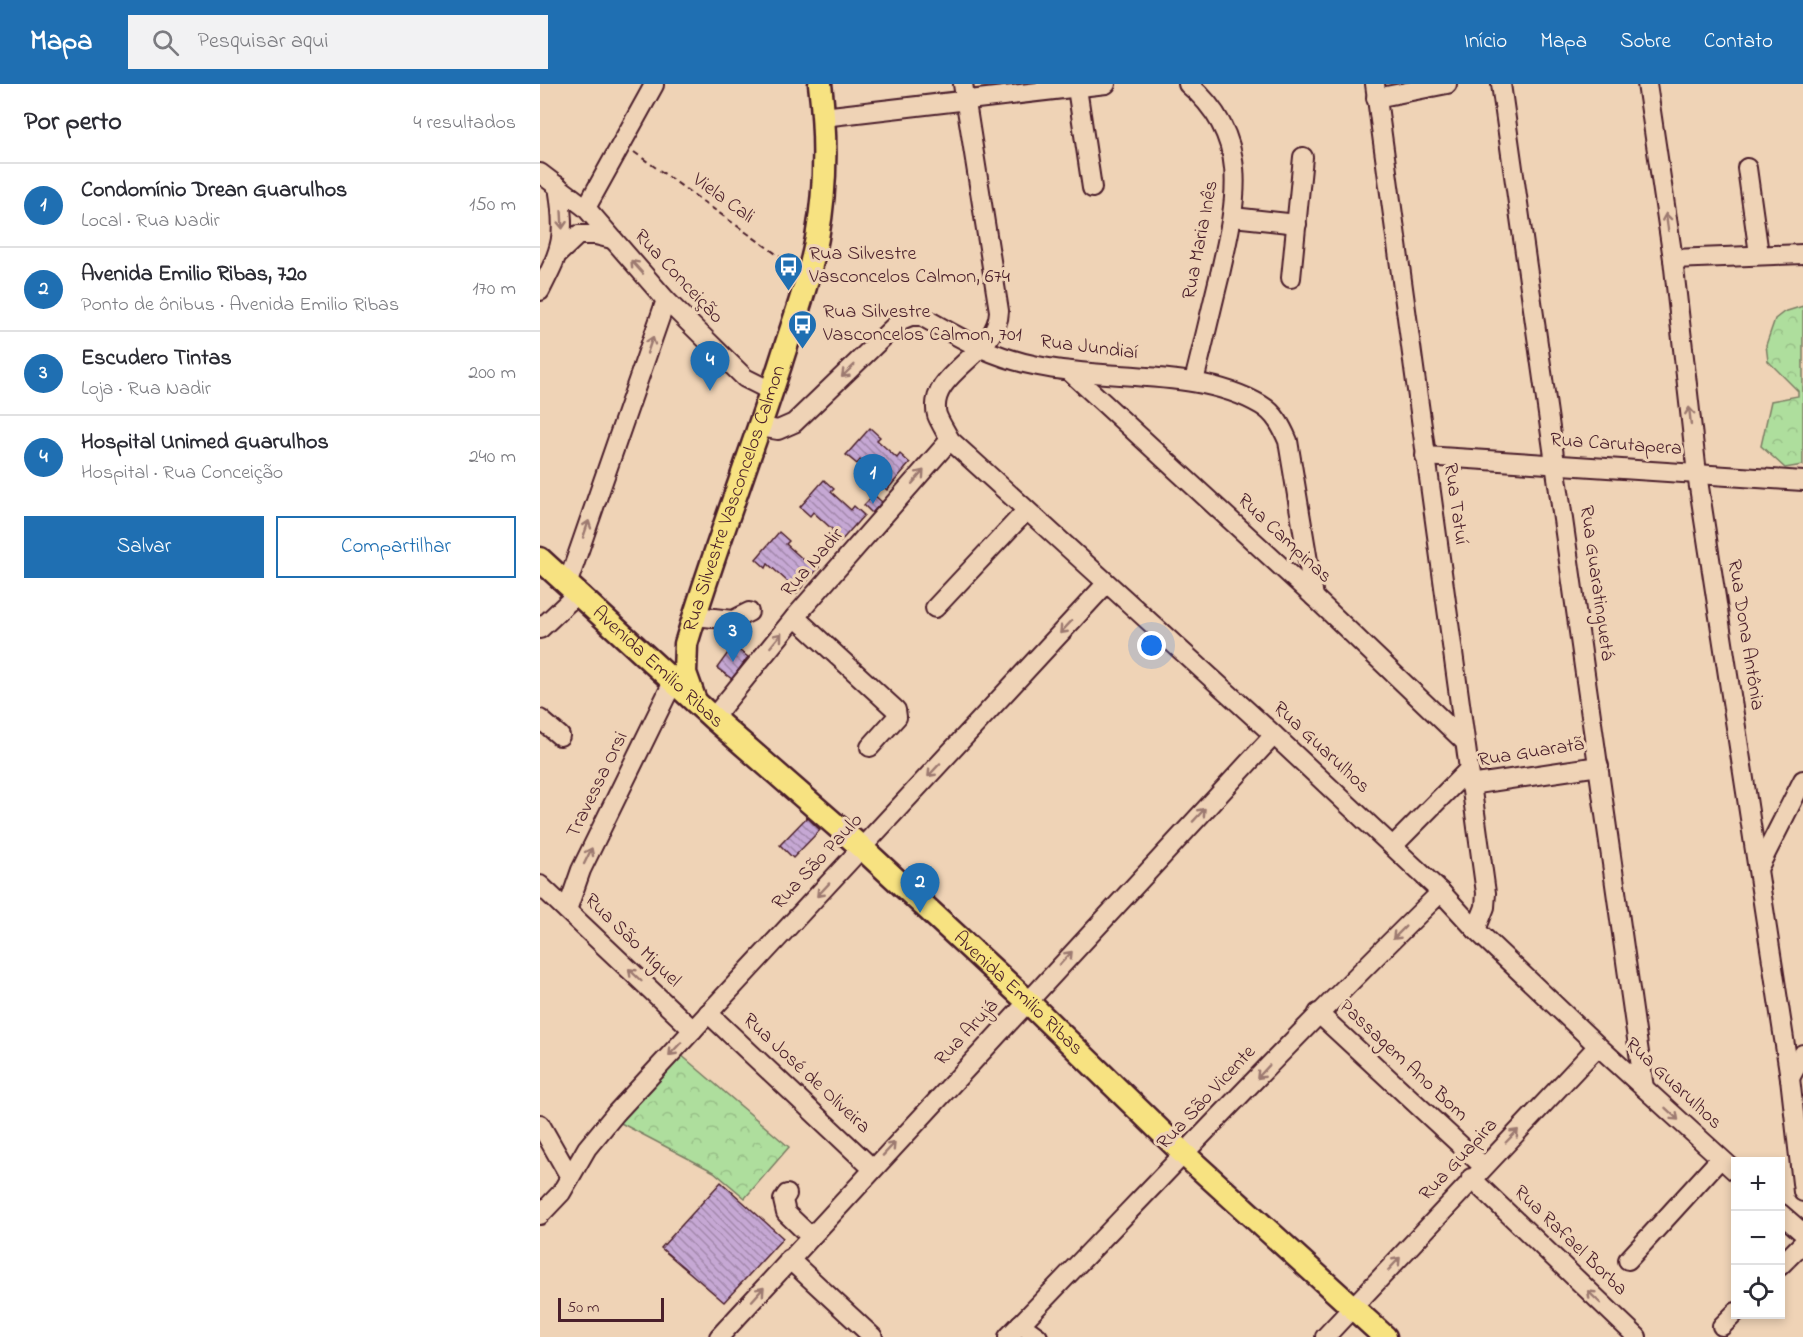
<!DOCTYPE html>
<html lang="pt">
<head>
<meta charset="utf-8">
<style>
	:root { --surface:#fff; --page:#f2f2f3; --text:#2b2b33; --muted:#7c7c81; --line:#e1e1e2; --accent:#1f6fb2 }
	body { margin:0; font-family:"Indie Flower",sans-serif; background:var(--page); color:var(--text) }
	.controls { position:absolute; right:18px; bottom:18px; display:grid; overflow:hidden; border-radius:0px; box-shadow:0 3px 9px #0003 }
	.controls button { width:54px; height:54px; display:grid; place-items:center; padding:0; border:0; border-bottom:2px solid var(--line); background:var(--surface); color:var(--text); font:30px sans-serif }
	.scale { position:absolute; left:18px; bottom:15px; width:106px; box-sizing:border-box; padding-left:6px; border:3px solid #4a1f2b; border-top:0; font-size:16px; line-height:21px; white-space:nowrap; color:#4a1f2b; -webkit-text-stroke:4px #efd3b6; paint-order:stroke }
	.you { position:absolute; left:612px; top:562px; width:21px; height:21px; margin:-15px; border:4px solid #fff; border-radius:50%; background:#1a73e8; box-shadow:0 0 0 9px #1a73e833 }
	.badge { display:grid; place-items:center; width:39px; height:39px; border-radius:50%; background:var(--accent); color:#fff; font-size:20px; font-weight:700 }
	.pin { position:absolute; translate:-50% -50px; filter:drop-shadow(0 2px 3px #0008) }
	.pin::after { content:''; position:absolute; top:32px; width:21px; height:18px; background:inherit; clip-path:polygon(0 0,100% 0,50% 100%) }
	.list { margin:0; padding:0; list-style:none }
	h2 { display:flex; justify-content:space-between; align-items:center; height:78px; margin:0; padding:0 24px; font-size:26px }
	h2 small { font-size:20px; font-weight:400; color:var(--muted) }
	.list li { display:grid; grid-template-columns:39px 1fr auto; gap:18px; align-items:center; box-sizing:border-box; height:84px; padding:0 24px; border-top:2px solid var(--line) }
	.list b { display:block; font-size:22px; white-space:nowrap }
	.list p { margin:0; font-size:20px; white-space:nowrap; color:var(--muted) }
	.list em { font-size:20px; font-style:normal; color:var(--muted) }
	.actions { display:flex; gap:12px; padding:18px 24px }
	.actions a { flex:1; padding:14px 0; border:2px solid var(--accent); border-radius:0px; text-align:center; font-size:21px; color:var(--accent) }
	.actions .main { background:var(--accent); color:#fff }
	.icon { flex:none; width:33px; height:33px; fill:none; stroke:currentColor; stroke-width:2; stroke-linecap:round; stroke-linejoin:round }
	.map { position:relative; flex:none; width:1263px; height:1253px; overflow:hidden }
	header { display:flex; align-items:center; gap:36px; box-sizing:border-box; height:84px; padding:0 30px; background:var(--accent); color:#fff }
	header strong { font-size:28px }
	nav { display:flex; gap:33px; margin-inline-start:auto; font-size:21px }
	.search { width:420px; height:54px; background:var(--page); display:flex; align-items:center; gap:15px; box-sizing:border-box; padding:0 21px; border-radius:0px; color:var(--muted); font-size:22px }
	main { display:flex }
	aside { flex:1; background:var(--surface) }
	.map>svg:first-child { display:block }
</style>
</head>
<body>
<header>
<strong>Mapa</strong>
<div class="search"><svg class="icon" aria-label="search" viewBox="0 0 24 24"><circle cx="10" cy="10" r="6"/><path d="M15 15l6 6"/></svg>Pesquisar aqui</div>
<nav><a>Início</a><a>Mapa</a><a>Sobre</a><a>Contato</a></nav>
</header>
<main>
<aside>
<h2>Por perto<small>4 resultados</small></h2>
<ul class="list">
<li><span class="badge">1</span><div><b>Condomínio Drean Guarulhos</b><p>Local · Rua Nadir</p></div><em>150 m</em></li>
<li><span class="badge">2</span><div><b>Avenida Emilio Ribas, 720</b><p>Ponto de ônibus · Avenida Emilio Ribas</p></div><em>170 m</em></li>
<li><span class="badge">3</span><div><b>Escudero Tintas</b><p>Loja · Rua Nadir</p></div><em>200 m</em></li>
<li><span class="badge">4</span><div><b>Hospital Unimed Guarulhos</b><p>Hospital · Rua Conceição</p></div><em>240 m</em></li>
</ul>
<div class="actions"><a class="main">Salvar</a><a>Compartilhar</a></div>
</aside>
<div class="map">
<svg width="1263" height="1253" viewBox="0 0 1263 1253">
	<defs>
		<pattern id="forest-crowns" width="20" height="18" patternUnits="userSpaceOnUse" patternTransform="scale(1.5)"><rect width="20" height="18" fill="#aede9d"/><path d="M2 6a3 3 0 1 1 6 0M12 15a3 3 0 1 1 6 0" fill="none" stroke="#97be87"/></pattern>
		<pattern id="building-back-hatch" width="6" height="6" patternUnits="userSpaceOnUse" patternTransform="scale(1.5)"><rect width="6" height="6" fill="#c6a8d4"/><path d="M-1 5l2 2M0 0l6 6M5-1l2 2" fill="none" stroke="#a388ac"/></pattern>
	</defs>
	<rect width="100%" height="100%" fill="#efd3b6"/>
	<filter id="ink" filterUnits="userSpaceOnUse"><feTurbulence type="fractalNoise" baseFrequency=".0167" numOctaves="2"/><feDisplacementMap in="SourceGraphic" scale="12" xChannelSelector="R" yChannelSelector="G"/><feConvolveMatrix kernelMatrix="1 2 1 2 8 2 1 2 1" color-interpolation-filters="sRGB"/></filter>
	<g filter="url(#ink)">
		<!-- forest -->
		<g fill="url(#forest-crowns)" stroke="#7c7e64" stroke-width="1.5">
			<path d="M1263,222V381L1245,384L1221,362L1231,317L1258,312V307L1228,277L1226,261L1235,235L1244,228Z"/>
			<path d="M140,970L249,1063L205,1114L174,1088L75,1036Z"/>
		</g>
		<!-- building -->
		<g fill="url(#building-back-hatch)" stroke="#4a1f2b" stroke-width="1.5">
			<path d="M330,344L340,353L337,356L357,374L360,370L370,379L347,406L337,397L340,394L320,376L317,380L306,371Z"/>
			<path d="M284,396L294,405L291,408L311,426L314,422L324,431L300,458L290,449L293,446L273,428L270,432L260,423Z"/>
			<path d="M334,411L342,418L332,429L324,421Z"/>
			<path d="M239,448L249,457L246,460L266,478L269,475L279,483L256,510L245,501L248,498L228,480L226,484L216,475Z"/>
			<path d="M193,562L208,573L192,595L177,584Z"/>
			<path d="M267,733L280,746L253,774L240,761Z"/>
			<path d="M181,1098L243,1154L184,1218L121,1164Z"/>
		</g>
		<g fill="none" stroke-linecap="round" stroke-linejoin="round">
			<defs>
				<g id="minor">
					<path d="M423,0L459,227C458,271 386,289 397,331C400,339 406,348 410,356L734,651L901,808L936,846L1058,962L1196,1088"/>
					<path d="M648,0C713,54 696,119 680,190C671,226 663,262 654,297"/>
					<path d="M835,0L946,809L945,823L936,846"/>
					<path d="M961,0L1104,1004"/>
					<path d="M1107,0L1133,175L1157,390L1250,994L1263,1108"/>
					<path d="M537,4L552,104"/>
					<path d="M836,14L907,0"/>
					<path d="M283,33L566,0"/>
					<path d="M1207,84L1219,170"/>
					<path d="M0,89L46,124L126,216L205,294L231,307"/>
					<path d="M46,124L114,1"/>
					<path d="M693,133L757,140"/>
					<path d="M19,169L38,151H56L72,155"/>
					<path d="M1133,175L1263,170"/>
					<path d="M751,194L763,73"/>
					<path d="M0,207C23,162 26,153 18,102"/>
					<path d="M530,288L774,513L925,658"/>
					<path d="M220,343L238,346L254,339L361,236L371,232H381C422,255 451,273 498,282C568,297 659,284 721,321C735,329 742,343 748,357L774,513"/>
					<path d="M885,372L1263,397"/>
					<path d="M27,501L126,216"/>
					<path d="M395,524L486,427"/>
					<path d="M155,532L193,536L209,528"/>
					<path d="M255,533L356,626L357,633L330,663"/>
					<path d="M0,545L37,510"/>
					<path d="M173,634L255,533L410,356"/>
					<path d="M0,635L20,652"/>
					<path d="M930,701L1059,682"/>
					<path d="M853,762L928,686"/>
					<path d="M1219,783L1263,696"/>
					<path d="M0,801L153,946"/>
					<path d="M27,826L41,786L133,598"/>
					<path d="M168,929L332,1084"/>
					<path d="M778,929L943,1082"/>
					<path d="M1250,994L1263,970"/>
					<path d="M0,1040L30,1093"/>
					<path d="M931,1094L1097,1253"/>
					<path d="M247,1110L243,1116L246,1129L270,1152"/>
					<path d="M1240,1129L1263,1149"/>
					<path d="M0,1131L21,1109L47,1064L76,1029L566,500"/>
					<path d="M249,1175L333,1253"/>
					<path d="M1088,1176L1180,1075"/>
					<path d="M1240,1182L1263,1159"/>
					<path d="M480,1240L498,1253"/>
					<path d="M1182,1242L1196,1228"/>
					<path d="M179,1253L734,651"/>
					<path d="M468,1253C612,1104 753,953 901,808"/>
					<path d="M785,1253L1058,962"/>
				</g>
				<g id="major">
					<path id="s1" d="M0,475L173,634L322,764L487,917L645,1071L845,1253"/>
					<path id="s2" d="M155,617L145,589L146,560C174,466 210,374 240,281C253,239 269,197 277,154C286,105 286,49 280,0"/>
				</g>
			</defs>
			<!-- minor casing -->
			<use href="#minor" stroke="#4a1f2b" stroke-width="22"/>
			<!-- major casing -->
			<use href="#major" stroke="#4a1f2b" stroke-width="27"/>
			<!-- path -->
			<path stroke="#4a1f2b" stroke-width="2" stroke-dasharray="6 4.5" stroke-linecap="butt" d="M94,68L253,182"/>
			<!-- minor -->
			<use href="#minor" stroke="#efd3b6" stroke-width="18"/>
			<!-- major -->
			<use href="#major" stroke="#f7e281" stroke-width="22"/>
		</g>
		<!-- one-way arrows -->
		<defs><path id="oneway-shaft" d="M-6 0H5M1.5-3L5.5 0L1.5 3" fill="none" stroke-width="1.6" stroke-linecap="round" stroke-linejoin="round" transform="scale(1.5)"/></defs>
		<g stroke="#9c7970">
			<use href="#oneway-shaft" transform="translate(22 136) rotate(87)"/>
			<use href="#oneway-shaft" transform="translate(1127 138) rotate(-98)"/>
			<use href="#oneway-shaft" transform="translate(97 183) rotate(-132)"/>
			<use href="#oneway-shaft" transform="translate(110 261) rotate(-71)"/>
			<use href="#oneway-shaft" transform="translate(308 287) rotate(136)"/>
			<use href="#oneway-shaft" transform="translate(1150 332) rotate(-96)"/>
			<use href="#oneway-shaft" transform="translate(378 393) rotate(-49)"/>
			<use href="#oneway-shaft" transform="translate(46 445) rotate(-71)"/>
			<use href="#oneway-shaft" transform="translate(526 543) rotate(133)"/>
			<use href="#oneway-shaft" transform="translate(236 556) rotate(-51)"/>
			<use href="#oneway-shaft" transform="translate(394 686) rotate(133)"/>
			<use href="#oneway-shaft" transform="translate(659 731) rotate(-47)"/>
			<use href="#oneway-shaft" transform="translate(48 772) rotate(-64)"/>
			<use href="#oneway-shaft" transform="translate(283 806) rotate(133)"/>
			<use href="#oneway-shaft" transform="translate(859 849) rotate(135)"/>
			<use href="#oneway-shaft" transform="translate(526 874) rotate(-47)"/>
			<use href="#oneway-shaft" transform="translate(95 891) rotate(-136)"/>
			<use href="#oneway-shaft" transform="translate(135 965) rotate(133)"/>
			<use href="#oneway-shaft" transform="translate(723 988) rotate(133)"/>
			<use href="#oneway-shaft" transform="translate(1132 1030) rotate(43)"/>
			<use href="#oneway-shaft" transform="translate(972 1052) rotate(-46)"/>
			<use href="#oneway-shaft" transform="translate(349 1065) rotate(-47)"/>
			<use href="#oneway-shaft" transform="translate(854 1180) rotate(-47)"/>
			<use href="#oneway-shaft" transform="translate(218 1210) rotate(-48)"/>
			<use href="#oneway-shaft" transform="translate(1054 1213) rotate(-136)"/>
		</g>
	</g>
	<!-- icons -->
	<defs>
		<symbol id="bus-pin" viewBox="-11 -11 22 30"><path d="M0 17L-7.5 6A9.5 9.5 0 1 1 7.5 6Z" fill="#1f6fb2" stroke="#efd3b6"/><path d="M-5-6H5V4H4V6H2V4H-2V6H-4V4H-5ZM-3.5-4V0h7V-4ZM-3.5 1.2v1.5H-2V1.2ZM2 1.2v1.5H3.5V1.2Z" fill="#fff"/></symbol>
	</defs>
	<g fill-rule="evenodd">
		<use href="#bus-pin" x="232" y="166" width="33" height="45"/>
		<use href="#bus-pin" x="246" y="224" width="33" height="45"/>
	</g>
	<g text-anchor="middle" dominant-baseline="central" stroke-width="6" stroke-linejoin="round" paint-order="stroke">
		<!-- street labels -->
		<g font-size="20" fill="#4a1f2b" stroke="#efd3b6">
			<text transform="translate(183 115) rotate(36)">Viela Cali</text>
			<text transform="translate(661 156) rotate(-79)">Rua Maria Inês</text>
			<text transform="translate(138 193) rotate(47)">Rua Conceição</text>
			<text transform="translate(549 264) rotate(7)">Rua Jundiaí</text>
			<text transform="translate(1076 361) rotate(4)">Rua Carutapera</text>
			<text stroke="none"><textPath href="#s2" startOffset="212">Rua Silvestre Vasconcelos Calmon</textPath></text>
			<text transform="translate(915 420) rotate(82)">Rua Tatuí</text>
			<text transform="translate(744 455) rotate(43)">Rua Campinas</text>
			<text transform="translate(273 479) rotate(-49)">Rua Nadir</text>
			<text transform="translate(1056 499) rotate(82)">Rua Guaratinguetá</text>
			<text transform="translate(1205 551) rotate(81)">Rua Dona Antônia</text>
			<text stroke="none"><textPath href="#s1" startOffset="160">Avenida Emilio Ribas</textPath></text>
			<text transform="translate(781 664) rotate(43)">Rua Guarulhos</text>
			<text transform="translate(991 669) rotate(-9)">Rua Guaratã</text>
			<text transform="translate(58 701) rotate(-64)">Travessa Orsi</text>
			<text transform="translate(278 778) rotate(-47)">Rua São Paulo</text>
			<text transform="translate(92 857) rotate(44)">Rua São Miguel</text>
			<text stroke="none"><textPath href="#s1" startOffset="646">Avenida Emilio Ribas</textPath></text>
			<text transform="translate(427 949) rotate(-47)">Rua Arujá</text>
			<text transform="translate(863 977) rotate(43)">Passagem Ano Bom</text>
			<text transform="translate(266 990) rotate(43)">Rua José de Oliveira</text>
			<text transform="translate(1133 1000) rotate(43)">Rua Guarulhos</text>
			<text transform="translate(667 1014) rotate(-47)">Rua São Vicente</text>
			<text transform="translate(919 1076) rotate(-47)">Rua Guapira</text>
			<text transform="translate(1030 1157) rotate(44)">Rua Rafael Borba</text>
		</g>
		<!-- poi labels -->
		<g font-size="20" fill="#4a1f2b" stroke="#efd3b6" text-anchor="start">
			<text x="269" y="170">Rua Silvestre<tspan x="269" dy="23">Vasconcelos Calmon, 674</tspan></text>
			<text x="283" y="228">Rua Silvestre<tspan x="283" dy="23">Vasconcelos Calmon, 701</tspan></text>
		</g>
	</g>
</svg>
<div class="controls">
<button>+</button>
<button>−</button>
<button><svg class="icon" aria-label="locate" viewBox="0 0 24 24"><circle cx="12" cy="12" r="6"/><path d="M12 2v4M12 18v4M2 12h4M18 12h4"/></svg></button>
</div>
<div class="scale">50 m</div>
<div class="you"></div>
<div class="pin badge" style="left:333px;top:420px">1</div>
<div class="pin badge" style="left:380px;top:829px">2</div>
<div class="pin badge" style="left:193px;top:578px">3</div>
<div class="pin badge" style="left:170px;top:307px">4</div>
</div>
</main>
</body>
</html>
